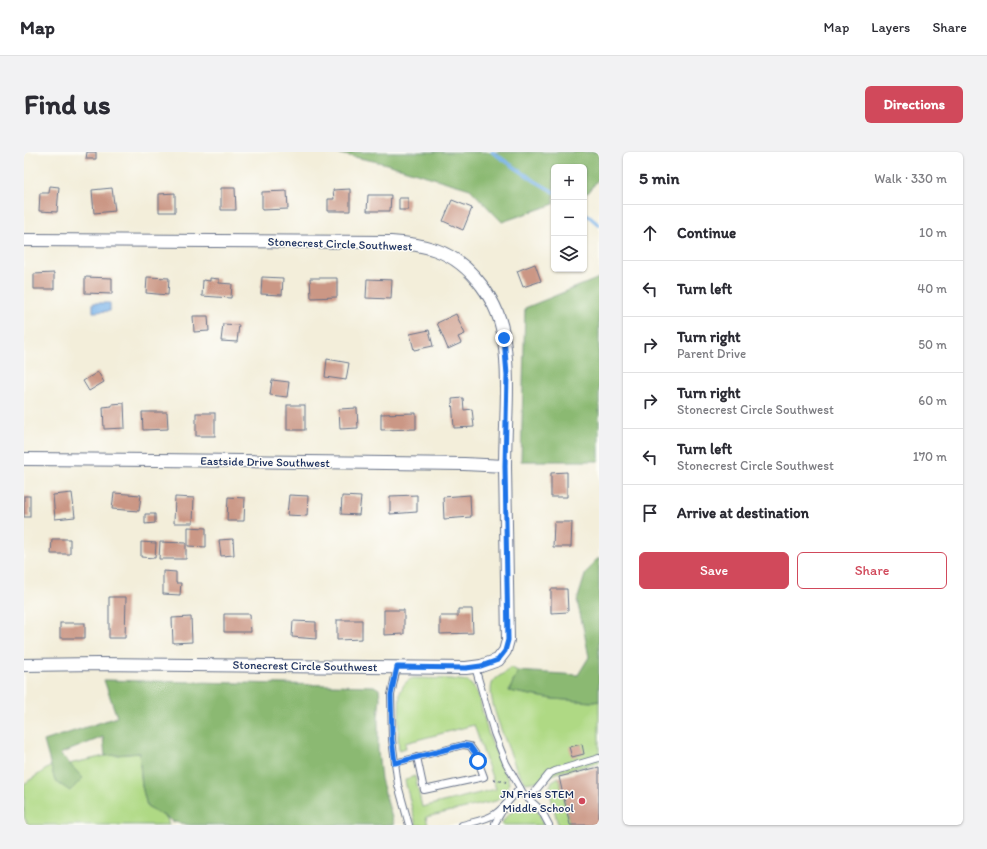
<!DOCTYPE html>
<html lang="en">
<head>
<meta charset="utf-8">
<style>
	:root { --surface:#fff; --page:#f2f2f3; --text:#2b2b33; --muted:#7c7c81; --line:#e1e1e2; --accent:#d1495b }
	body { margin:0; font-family:Itim,sans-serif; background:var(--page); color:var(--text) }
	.controls { position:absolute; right:12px; top:12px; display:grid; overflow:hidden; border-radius:6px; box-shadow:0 1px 3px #0004 }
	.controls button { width:36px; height:36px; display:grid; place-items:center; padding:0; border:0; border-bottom:1px solid var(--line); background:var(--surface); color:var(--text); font:20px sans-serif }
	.stop { position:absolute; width:12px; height:12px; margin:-9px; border:3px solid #1a73e8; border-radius:50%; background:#fff }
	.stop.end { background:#1a73e8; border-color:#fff; box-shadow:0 1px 4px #0008 }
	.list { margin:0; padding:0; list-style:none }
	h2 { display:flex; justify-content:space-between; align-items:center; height:52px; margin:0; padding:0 16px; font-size:17px }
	h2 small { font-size:13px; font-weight:400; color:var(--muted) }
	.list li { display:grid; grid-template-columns:26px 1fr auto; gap:12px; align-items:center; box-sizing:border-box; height:56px; padding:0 16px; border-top:1px solid var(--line) }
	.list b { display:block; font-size:15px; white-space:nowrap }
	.list p { margin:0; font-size:13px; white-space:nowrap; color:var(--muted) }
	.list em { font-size:13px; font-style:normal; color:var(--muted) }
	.actions { display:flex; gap:8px; padding:12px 16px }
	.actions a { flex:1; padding:9px 0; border:1px solid var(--accent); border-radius:6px; text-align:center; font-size:14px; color:var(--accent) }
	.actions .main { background:var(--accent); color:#fff }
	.icon { flex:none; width:22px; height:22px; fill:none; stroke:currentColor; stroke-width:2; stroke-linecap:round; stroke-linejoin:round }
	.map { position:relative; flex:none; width:575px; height:673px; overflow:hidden; border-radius:6px }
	header { display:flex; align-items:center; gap:24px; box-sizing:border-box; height:56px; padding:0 20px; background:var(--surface); border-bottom:1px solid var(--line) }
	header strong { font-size:19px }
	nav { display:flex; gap:22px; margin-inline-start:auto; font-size:14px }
	.intro { display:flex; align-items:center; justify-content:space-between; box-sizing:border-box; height:96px; padding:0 24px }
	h1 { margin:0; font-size:28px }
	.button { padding:10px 18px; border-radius:6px; background:var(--accent); color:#fff; font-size:14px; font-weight:700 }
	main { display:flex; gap:24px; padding:0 24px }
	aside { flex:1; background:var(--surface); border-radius:6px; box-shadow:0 1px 3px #0004 }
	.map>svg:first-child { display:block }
</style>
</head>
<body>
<header>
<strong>Map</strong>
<nav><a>Map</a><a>Layers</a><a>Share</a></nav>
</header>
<div class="intro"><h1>Find us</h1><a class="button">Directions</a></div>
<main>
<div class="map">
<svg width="575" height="673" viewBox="0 0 575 673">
	<rect width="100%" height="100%" fill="#fdfcf7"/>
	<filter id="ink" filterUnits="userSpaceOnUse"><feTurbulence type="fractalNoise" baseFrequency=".025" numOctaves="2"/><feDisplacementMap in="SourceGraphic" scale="8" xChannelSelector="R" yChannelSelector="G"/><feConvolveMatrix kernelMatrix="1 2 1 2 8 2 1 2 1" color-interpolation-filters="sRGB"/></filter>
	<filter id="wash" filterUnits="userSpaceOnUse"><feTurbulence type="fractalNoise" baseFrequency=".012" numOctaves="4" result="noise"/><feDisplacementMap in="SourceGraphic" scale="16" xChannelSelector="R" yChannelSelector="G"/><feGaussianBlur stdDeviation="0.9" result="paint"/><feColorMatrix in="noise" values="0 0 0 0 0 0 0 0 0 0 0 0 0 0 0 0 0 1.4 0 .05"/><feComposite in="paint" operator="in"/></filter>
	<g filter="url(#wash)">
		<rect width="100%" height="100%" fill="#f3eeda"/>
		<!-- green -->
		<g fill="#afd984" stroke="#658471">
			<path d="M486,515L494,519L485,539L529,547L569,550L575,549V611L532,621L527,624L525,627L502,631C499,627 496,623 493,618C490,612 488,605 485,598C480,584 463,547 468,532C471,524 481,523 486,515Z"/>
			<path d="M389,526L427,527L444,529L451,537L454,542L465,584L485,630C484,640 480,644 472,649L402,665L404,673H392L381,629L382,627L391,624L398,655L472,637L450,573L381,591L382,596L375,598L374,584L376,541C378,535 382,528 389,526Z"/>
			<path d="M115,601L118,634L123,654L143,666L145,673H4L0,665V632L27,614L31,629L59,626L45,612L81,604Z"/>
			<path d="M535,625L546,673H534L525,637L528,629Z"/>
			<path d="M501,654C514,656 516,661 519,673H478C480,662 491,658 501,654Z"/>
		</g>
		<!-- forest -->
		<g fill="#8bb972" stroke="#537468">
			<path d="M306,0H575V26L565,40L560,42V15H530V52L478,70L446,37L359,11Z"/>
			<path d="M575,126V309H497L501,156Z"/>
			<path d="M575,406V549L569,550L529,547L485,539L494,519L554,523L565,505L560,479L553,449L561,423L571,409Z"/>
			<path d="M80,528L350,534L355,537L356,546L354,566V599L357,627L370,673H166L150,670L123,654L118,634L115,601L81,604L79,585L36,602L59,626L46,639L31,629L20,589L93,565Z"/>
		</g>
		<!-- water -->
		<path fill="#78b2e9" stroke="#4a70a4" d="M69,151H86V159L69,160Z"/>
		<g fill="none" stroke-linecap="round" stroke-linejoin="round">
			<!-- stream -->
			<g stroke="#78b2e9" stroke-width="3.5">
				<path d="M468,0L511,29L530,40"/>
				<path d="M560,60L575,73"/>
			</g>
		</g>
		<g id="blocks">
			<!-- building -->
			<g fill="#cb9785">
				<path d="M63,0H72V7H62Z"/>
				<path d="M26,34L35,35L33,60L15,59L16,41H25Z"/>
				<path d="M88,36L91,59L70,61L68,38Z"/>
				<path d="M197,36H211L212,58H197Z"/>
				<path d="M326,37V59H304V47H310L309,38Z"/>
				<path d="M263,39L264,57L238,58V40Z"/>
				<path d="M151,41V60H135V42Z"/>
				<path d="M344,43H367L366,59H343Z"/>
				<rect x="375" y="46" width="9" height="12"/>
				<path d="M428,48L448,56L439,78L419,69Z"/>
				<path d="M511,112L517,129L499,135L493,119Z"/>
				<path d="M30,121V137H10V122Z"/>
				<path d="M61,125L88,126V142L61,141Z"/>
				<path d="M123,125L145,126L144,143L122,141Z"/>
				<path d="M238,125L259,126L258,143L237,142Z"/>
				<path d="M186,126L195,127V131L208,132L207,146L178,144L179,128L186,129Z"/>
				<path d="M286,126H313V145L287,146Z"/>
				<path d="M343,127L368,128L367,147L342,146Z"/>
				<path d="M432,162L441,182L434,185L437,191L424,197L413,171Z"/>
				<path d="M169,164H184L185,179L170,180Z"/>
				<path d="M199,172L215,173L213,190L197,189Z"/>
				<path d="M405,178L409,194L390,198L386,182Z"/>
				<path d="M303,207L325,211L322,228L301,225Z"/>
				<path d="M74,220L80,230L65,239L59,229Z"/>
				<path d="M248,228L265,230L263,245L246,243Z"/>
				<path d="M439,246L440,258L448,257L450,275L430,276L428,247Z"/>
				<path d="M100,251L101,276L80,277L79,255L88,254V252Z"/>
				<rect x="263" y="253" width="18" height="25"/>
				<path d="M333,256L334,276L316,277L315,257Z"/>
				<path d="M118,260H143L144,277L119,278Z"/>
				<rect x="172" y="261" width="19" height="23"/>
				<path d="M392,261V277L357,278V262Z"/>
				<path d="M543,320V345H527V321Z"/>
				<path d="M48,341L51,365L31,367L29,343Z"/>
				<path d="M90,341L117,343L115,359L88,357Z"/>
				<path d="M265,343L284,344L283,364L263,363Z"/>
				<path d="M393,343V360L366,362V344Z"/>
				<path d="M446,343L447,365L420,367L419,345Z"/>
				<rect x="0" y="344" width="6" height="21"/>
				<path d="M318,344L337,345L335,363L317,362Z"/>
				<path d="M151,345L170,346L169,371H150Z"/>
				<path d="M204,345L221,346L220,369H203Z"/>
				<path d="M121,362H131V371L121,372Z"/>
				<path d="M530,370H548L547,395H529Z"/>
				<path d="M164,375L182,376V395L164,394Z"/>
				<path d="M28,387H46V402H27Z"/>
				<path d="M209,387L210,403L197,404L195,388Z"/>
				<path d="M117,390L132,391L131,406L117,405Z"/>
				<path d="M136,390L162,391V407H135Z"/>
				<path d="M139,419L152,420V431H157L156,443L139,442Z"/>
				<path d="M527,437H543L544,460L527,461Z"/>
				<path d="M85,445H102L101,486H85Z"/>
				<path d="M434,457H448L449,481L416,482V464H434Z"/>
				<path d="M360,458H380V482L360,483Z"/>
				<path d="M200,462H226L227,480H200Z"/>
				<path d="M167,465L168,490L149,491L148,466Z"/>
				<path d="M313,468H338V487L313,488Z"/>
				<path d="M269,469L292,470V487L268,485Z"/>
				<rect x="36" y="471" width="25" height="15"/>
				<path d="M558,592L560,602L548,605L545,595Z"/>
				<path d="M575,615V673H546L535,625Z"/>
			</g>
		</g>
	</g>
	<g filter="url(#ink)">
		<use href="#blocks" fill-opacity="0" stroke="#677289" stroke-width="1"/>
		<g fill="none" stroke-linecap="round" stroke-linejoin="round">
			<defs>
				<g id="lane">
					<path d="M373,515L367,543L368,588L374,633L385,673"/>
					<path d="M451,515L470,581L482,611L500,643L517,658L525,673"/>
					<path d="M371,611L439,593L446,594L451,601L460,625L400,638L393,605"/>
					<path d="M503,646L512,638L525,622L531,619L575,606"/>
					<path d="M438,673C449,670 462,668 471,662C481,655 488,645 496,636"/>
					<path d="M471,673V671L478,659"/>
				</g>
				<g id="street">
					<path d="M0,88L367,90C382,91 398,93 412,98C448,111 476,151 480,188C486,230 481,273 481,315C482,373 483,430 484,488L481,499L474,508L457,514L442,516L74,512L0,513"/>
					<path d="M0,307L133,308L440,312L481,314"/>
				</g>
			</defs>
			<!-- lane casing -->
			<use href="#lane" stroke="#677289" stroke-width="8"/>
			<!-- street casing -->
			<use href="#street" stroke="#677289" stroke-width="14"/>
			<!-- path -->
			<path stroke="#677289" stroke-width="2" stroke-dasharray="3 3" stroke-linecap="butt" d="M469,627L482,630"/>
			<!-- lane -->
			<use href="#lane" stroke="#fff" stroke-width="6"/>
			<!-- street -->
			<use href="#street" stroke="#fff" stroke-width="12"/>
		</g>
	</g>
	<g fill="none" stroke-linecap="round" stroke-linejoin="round" filter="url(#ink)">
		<!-- route -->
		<path stroke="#1a73e8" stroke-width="5" d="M454,609L451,601L446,594L439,593L371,611L368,588L367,543L373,515L442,516L457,514L474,508L481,499L484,488L481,314L483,223L480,186"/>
	</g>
	<!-- markers -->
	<circle fill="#d1495b" stroke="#fdfcf7" stroke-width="1.5" cx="558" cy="649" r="4"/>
	<g text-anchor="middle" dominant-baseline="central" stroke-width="3" stroke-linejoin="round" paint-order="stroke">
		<!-- street labels -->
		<g font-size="12" fill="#1b2f5e" stroke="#fdfcf7">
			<text transform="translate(316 92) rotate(2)">Stonecrest Circle Southwest</text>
			<text transform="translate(241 310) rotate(1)">Eastside Drive Southwest</text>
			<text transform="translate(281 514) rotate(1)">Stonecrest Circle Southwest</text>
		</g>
		<!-- poi labels -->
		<g font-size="12" fill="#1b2f5e" stroke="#fdfcf7" text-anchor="end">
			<text x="550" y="642">JN Fries STEM<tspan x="550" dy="14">Middle School</tspan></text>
		</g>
	</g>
</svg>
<div class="controls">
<button>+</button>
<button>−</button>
<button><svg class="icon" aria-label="layers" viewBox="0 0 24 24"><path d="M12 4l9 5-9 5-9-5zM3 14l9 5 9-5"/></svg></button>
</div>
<div class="stop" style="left:454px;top:609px"></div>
<div class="stop end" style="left:480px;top:186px"></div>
</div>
<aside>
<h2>5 min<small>Walk · 330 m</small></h2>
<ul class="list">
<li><svg class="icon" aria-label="ahead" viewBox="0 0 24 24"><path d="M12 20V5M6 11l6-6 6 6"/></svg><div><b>Continue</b></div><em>10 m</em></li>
<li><svg class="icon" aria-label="left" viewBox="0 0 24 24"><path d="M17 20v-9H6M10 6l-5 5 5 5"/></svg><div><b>Turn left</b></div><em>40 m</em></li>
<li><svg class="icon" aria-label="right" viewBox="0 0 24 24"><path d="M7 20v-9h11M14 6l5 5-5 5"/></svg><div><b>Turn right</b><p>Parent Drive</p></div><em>50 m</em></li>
<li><svg class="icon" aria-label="right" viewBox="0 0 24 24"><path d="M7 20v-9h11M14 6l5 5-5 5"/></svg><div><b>Turn right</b><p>Stonecrest Circle Southwest</p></div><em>60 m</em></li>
<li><svg class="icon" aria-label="left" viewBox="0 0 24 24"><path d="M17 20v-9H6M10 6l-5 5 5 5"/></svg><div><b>Turn left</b><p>Stonecrest Circle Southwest</p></div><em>170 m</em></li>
<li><svg class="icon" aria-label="arrive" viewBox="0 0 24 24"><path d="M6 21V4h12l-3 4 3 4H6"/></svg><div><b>Arrive at destination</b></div></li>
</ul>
<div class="actions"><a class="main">Save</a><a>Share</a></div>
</aside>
</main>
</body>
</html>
